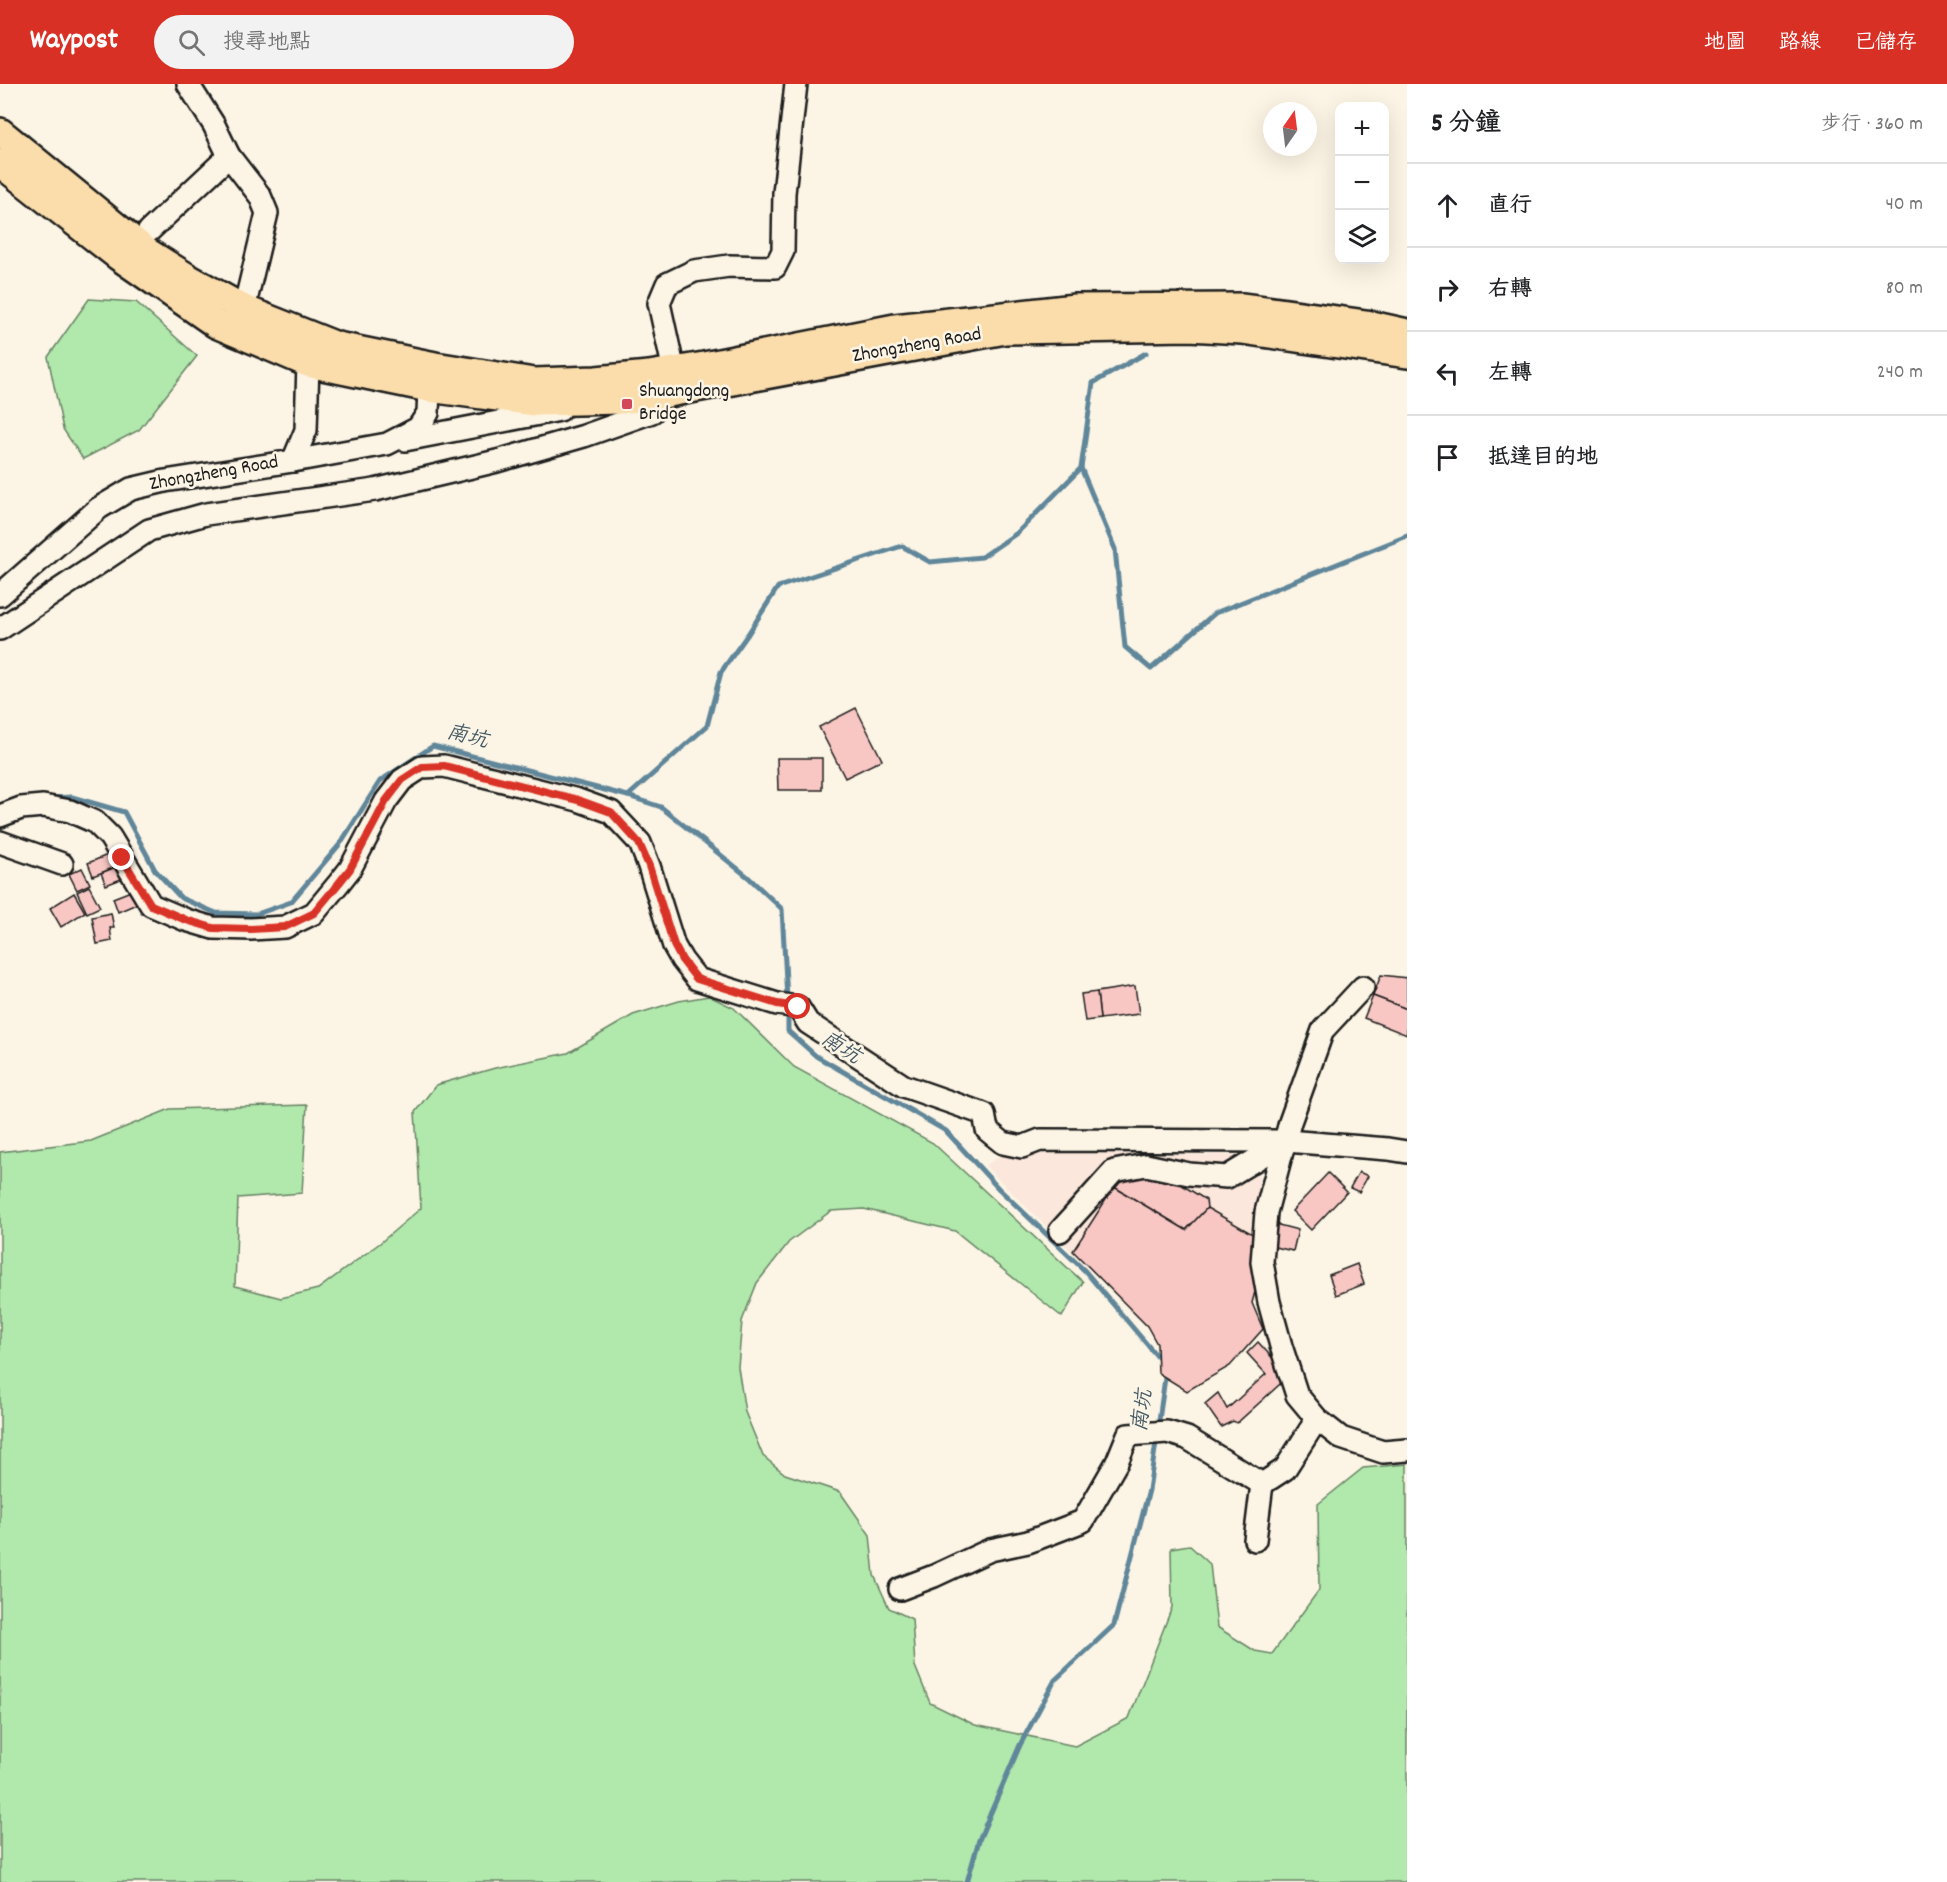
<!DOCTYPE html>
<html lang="zh-TW">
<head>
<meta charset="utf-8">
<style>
	:root { --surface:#fff; --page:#f2f2f2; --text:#202124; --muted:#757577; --line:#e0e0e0; --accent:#d93025 }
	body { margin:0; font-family:Dekko,"LXGW WenKai TC",sans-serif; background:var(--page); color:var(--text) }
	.controls { position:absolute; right:18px; top:18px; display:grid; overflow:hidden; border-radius:12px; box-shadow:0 6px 24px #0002 }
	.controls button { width:54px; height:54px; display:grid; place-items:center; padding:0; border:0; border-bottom:2px solid var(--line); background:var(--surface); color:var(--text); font:30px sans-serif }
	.compass { position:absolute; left:1263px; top:18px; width:54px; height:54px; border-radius:50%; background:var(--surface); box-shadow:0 6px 24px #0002; rotate:14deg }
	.stop { position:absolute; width:18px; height:18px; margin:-14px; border:4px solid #d93025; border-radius:50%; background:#fff }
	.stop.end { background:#d93025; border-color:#fff; box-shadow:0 2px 6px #0008 }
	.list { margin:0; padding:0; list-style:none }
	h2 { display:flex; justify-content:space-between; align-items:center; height:78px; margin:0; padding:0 24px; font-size:26px }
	h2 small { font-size:20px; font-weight:400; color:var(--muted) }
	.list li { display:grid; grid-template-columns:39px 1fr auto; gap:18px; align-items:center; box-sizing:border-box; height:84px; padding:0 24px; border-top:2px solid var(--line) }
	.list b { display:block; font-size:22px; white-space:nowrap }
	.list em { font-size:20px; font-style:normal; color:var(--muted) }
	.icon { flex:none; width:33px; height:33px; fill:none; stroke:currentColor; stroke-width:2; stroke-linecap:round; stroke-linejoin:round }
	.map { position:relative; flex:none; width:1407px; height:1798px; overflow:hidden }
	header { display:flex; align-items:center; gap:36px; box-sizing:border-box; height:84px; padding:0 30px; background:var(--accent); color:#fff }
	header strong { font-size:28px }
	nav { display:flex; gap:33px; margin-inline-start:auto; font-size:21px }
	.search { width:420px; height:54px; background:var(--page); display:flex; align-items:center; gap:15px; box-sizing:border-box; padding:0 21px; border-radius:33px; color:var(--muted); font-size:22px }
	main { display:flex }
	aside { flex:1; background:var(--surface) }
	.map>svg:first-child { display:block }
</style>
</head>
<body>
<header>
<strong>Waypost</strong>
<div class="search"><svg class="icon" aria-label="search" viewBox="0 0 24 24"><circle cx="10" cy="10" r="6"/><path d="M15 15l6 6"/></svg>搜尋地點</div>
<nav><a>地圖</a><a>路線</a><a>已儲存</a></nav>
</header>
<main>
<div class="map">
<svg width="1407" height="1798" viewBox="0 0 1407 1798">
	<rect width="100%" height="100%" fill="#fcf5e5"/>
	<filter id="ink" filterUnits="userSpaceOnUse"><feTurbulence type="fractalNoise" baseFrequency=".0167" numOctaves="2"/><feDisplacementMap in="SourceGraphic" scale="12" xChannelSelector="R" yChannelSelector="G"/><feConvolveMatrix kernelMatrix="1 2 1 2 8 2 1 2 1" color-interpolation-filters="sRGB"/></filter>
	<g filter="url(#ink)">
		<!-- built -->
		<path fill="#fbe7db" d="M1005,1068L1249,1071L1263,1101L1261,1185L1252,1219L1263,1245L1230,1282L1187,1307L1158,1289L1157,1260L1147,1242L985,1082Z"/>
		<!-- green -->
		<g fill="#b1e8ac" stroke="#668264" stroke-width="1.5">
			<path d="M89,215L136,218L197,272L139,346L83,375L63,345L48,273Z"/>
			<path d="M709,912L734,924L794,983L933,1059L1083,1198L1062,1233L955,1147L864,1125L831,1127L789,1158L757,1199L742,1237L738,1283L745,1328L763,1372L785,1390L840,1408L870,1451L874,1491L889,1524L912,1535L915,1582L930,1619L975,1641L1075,1662L1129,1634L1172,1523L1171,1464L1189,1461L1210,1480L1217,1543L1255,1567L1272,1570L1319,1506L1318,1420L1363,1384L1407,1380V1798H0V1068L91,1057L170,1025L307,1021L302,1109L238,1114L235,1202L281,1214L318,1205L380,1159L421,1124L415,1028L436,1001L495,984L568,969L633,931L679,917Z"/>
		</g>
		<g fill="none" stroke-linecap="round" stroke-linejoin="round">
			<!-- stream -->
			<g stroke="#60869a" stroke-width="5">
				<path d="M1081,384L1093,299L1146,269"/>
				<path d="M628,712L707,642L721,588L748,550L778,503L902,462L930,478L982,473L1017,449L1081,384L1115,465L1125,563L1151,585L1215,529L1407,452"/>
				<path d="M52,714L72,713L124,728L155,786L181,814L216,829L257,830L291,818L340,760L380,697L433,662L628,712L661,723L748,793L782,825L787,915"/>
				<path d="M788,928V947L816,972L946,1047L999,1105L1085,1187L1161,1277"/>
				<path d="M1158,1343L1166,1287"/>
				<path d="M967,1798L979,1756L1020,1661L1055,1596L1114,1541L1149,1406L1157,1352"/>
			</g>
		</g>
		<!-- building -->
		<g fill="#f8c7c4" stroke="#1c1c1c" stroke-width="1.5">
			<path d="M856,624L882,676L845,694L819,643Z"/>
			<path d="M777,674H822V706H778Z"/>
			<path d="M115,768L121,781L93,792L88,779Z"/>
			<path d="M121,781L126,793L106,801L101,789Z"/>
			<path d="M82,784L90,800L77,806L69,790Z"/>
			<path d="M89,802L100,823L87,829L77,808Z"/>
			<path d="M136,805L141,818L118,828L113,814Z"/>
			<path d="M74,809L85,828L61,843L50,824Z"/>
			<path d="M111,829L114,844H110L112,857L97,860L92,833Z"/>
			<path d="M1381,891L1407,894V925L1373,912Z"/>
			<path d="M1135,902L1139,930L1100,935L1097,908Z"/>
			<path d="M1097,908L1100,935L1085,937L1081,910Z"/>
			<path d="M1373,912L1407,925V951L1364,934Z"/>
			<path d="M1359,1088L1368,1092L1359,1108L1350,1104Z"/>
			<path d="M1128,1089H1163L1206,1116L1207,1124L1186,1146L1114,1103Z"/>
			<path d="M1328,1089L1347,1108L1311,1146L1292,1127Z"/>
			<path d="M1114,1103L1186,1146L1207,1124L1256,1152L1261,1185L1252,1219L1263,1245L1230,1282L1187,1307L1158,1289L1157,1260L1147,1242L1073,1167Z"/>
			<path d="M1271,1139L1298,1146L1293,1167L1266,1161Z"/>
			<path d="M1357,1180L1364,1200L1336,1211L1329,1191Z"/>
			<path d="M1258,1258L1289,1292L1237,1339L1233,1337L1221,1343L1205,1320L1218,1309L1227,1325L1266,1290L1247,1269Z"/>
		</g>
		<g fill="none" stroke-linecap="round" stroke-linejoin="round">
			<defs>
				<g id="minor">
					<path d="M188,0L214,41L229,72L260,112L267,129L244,225"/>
					<path d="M149,147L229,72"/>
					<path d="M674,287L659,219L667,200L694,187L729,182L775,183L783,167L784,109L796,0"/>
					<path d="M405,356L560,326"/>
					<path d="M293,377L306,346L308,279"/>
					<path d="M0,511L99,424L131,405L165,397L293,377L387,360L418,344L428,329L429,304L433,290"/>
					<path d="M0,545L149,446L206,430L375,406L497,377L584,352L652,328L653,312"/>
					<path d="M0,732L21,724L43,722L70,727L95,738L110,753L151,821L186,836L213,844L251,845L285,843L314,829L339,799L350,785L386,717L402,696L422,683L444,682L578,716L611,728L640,759L649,782L674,862L682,876L697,895L777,920L798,923L808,939L904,1002L984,1030L987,1046L1003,1059L1022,1063L1040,1056L1286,1057L1388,1065L1407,1068"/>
					<path d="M0,758L62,780"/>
					<path d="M1060,1147L1114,1087L1146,1081L1189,1090L1227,1093L1285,1058"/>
					<path d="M1317,1335L1297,1311L1281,1262L1269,1218L1262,1178L1266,1128L1290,1038L1323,946L1363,903"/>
					<path d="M1255,1456L1262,1400"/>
					<path d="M900,1505L934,1492L990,1466L1028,1458L1083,1437L1117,1378L1128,1351L1167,1348L1187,1354L1262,1400L1285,1385L1317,1335L1341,1354L1383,1368L1407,1366"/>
				</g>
				<g id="major">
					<path d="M0,48L147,168L190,195L244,225L337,262L435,282L534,298L596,296L649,291L704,282L895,244L1075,224L1243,223L1366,240L1407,249"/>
					<path d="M0,79L118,172L216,240L308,279L429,304L535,318L621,316L653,312L1005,246L1189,243L1242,246L1407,270"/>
				</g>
			</defs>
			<!-- minor casing -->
			<use href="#minor" stroke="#1c1c1c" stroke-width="26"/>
			<!-- major casing -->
			<use href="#major" stroke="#1c1c1c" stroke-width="32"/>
			<!-- minor -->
			<use href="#minor" stroke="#fcf5e5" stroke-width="21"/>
			<!-- major -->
			<use href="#major" stroke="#fbddab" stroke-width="27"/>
		</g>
	</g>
	<g fill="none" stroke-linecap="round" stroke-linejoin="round" filter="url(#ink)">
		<!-- route -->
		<path stroke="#d93025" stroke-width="8" d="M122,774L151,821L186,836L213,844L251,845L285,843L314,829L339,799L350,785L386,717L402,696L422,683L444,682L578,716L611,728L639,759L649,782L674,861L682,876L697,895L777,920L798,923"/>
	</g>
	<!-- markers -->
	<rect fill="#d1495b" stroke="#fcf5e5" stroke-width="2" x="621" y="314" width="12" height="12" rx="3"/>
	<g text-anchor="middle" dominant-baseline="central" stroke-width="5" stroke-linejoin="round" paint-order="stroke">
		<!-- street labels -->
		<g font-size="20" fill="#1c1c1c" stroke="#fcf5e5">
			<text transform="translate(917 262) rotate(-10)">Zhongzheng Road</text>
			<text transform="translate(214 390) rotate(-10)">Zhongzheng Road</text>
		</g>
		<!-- poi labels -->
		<g font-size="20" fill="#1c1c1c" stroke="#fcf5e5" text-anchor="start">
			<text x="639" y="308">Shuangdong<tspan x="639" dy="23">Bridge</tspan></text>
		</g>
		<!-- water labels -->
		<g font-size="21" font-style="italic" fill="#445a66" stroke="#fcf5e5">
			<text transform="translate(467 654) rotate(14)">南坑</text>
			<text transform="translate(840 965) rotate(33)">南坑</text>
			<text transform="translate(1144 1327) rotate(-82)">南坑</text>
		</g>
	</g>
</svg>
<div class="controls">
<button>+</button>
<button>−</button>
<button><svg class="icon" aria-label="layers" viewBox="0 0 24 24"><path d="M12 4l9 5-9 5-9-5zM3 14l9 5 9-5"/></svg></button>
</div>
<svg class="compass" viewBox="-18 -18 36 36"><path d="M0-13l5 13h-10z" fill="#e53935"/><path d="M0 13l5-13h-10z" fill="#757577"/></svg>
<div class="stop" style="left:798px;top:923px"></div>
<div class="stop end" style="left:122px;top:774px"></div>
</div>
<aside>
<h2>5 分鐘<small>步行 · 360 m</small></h2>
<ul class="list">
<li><svg class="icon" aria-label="ahead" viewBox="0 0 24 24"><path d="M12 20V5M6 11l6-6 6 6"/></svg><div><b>直行</b></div><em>40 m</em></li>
<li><svg class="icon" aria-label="right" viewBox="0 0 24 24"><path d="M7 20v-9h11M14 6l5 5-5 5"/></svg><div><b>右轉</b></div><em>80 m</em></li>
<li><svg class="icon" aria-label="left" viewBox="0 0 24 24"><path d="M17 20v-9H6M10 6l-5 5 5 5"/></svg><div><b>左轉</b></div><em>240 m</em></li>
<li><svg class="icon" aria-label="arrive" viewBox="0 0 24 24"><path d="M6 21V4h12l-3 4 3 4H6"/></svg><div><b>抵達目的地</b></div></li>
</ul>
</aside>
</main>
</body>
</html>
